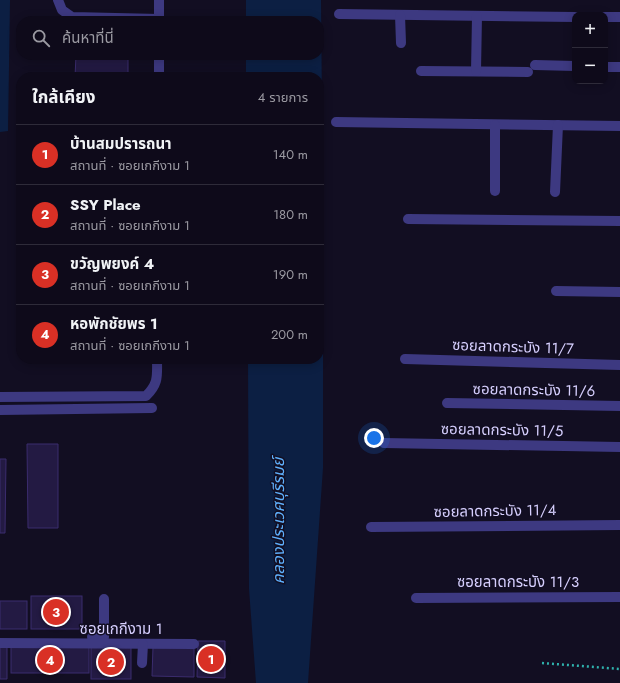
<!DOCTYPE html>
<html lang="th">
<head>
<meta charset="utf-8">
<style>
	:root { --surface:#0e0a1a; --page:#171323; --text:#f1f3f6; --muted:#9b9aa2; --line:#2e2b39; --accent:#d93025 }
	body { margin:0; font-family:Jost,"Noto Sans Thai",sans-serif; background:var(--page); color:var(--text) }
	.controls { position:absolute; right:12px; top:12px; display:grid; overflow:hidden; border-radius:8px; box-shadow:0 2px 10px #0003 }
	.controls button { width:36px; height:36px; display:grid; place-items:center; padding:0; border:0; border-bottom:1px solid var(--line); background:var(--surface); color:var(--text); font:20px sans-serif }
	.you { position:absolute; left:374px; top:438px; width:14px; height:14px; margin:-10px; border:3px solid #fff; border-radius:50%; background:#1a73e8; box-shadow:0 0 0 6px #1a73e833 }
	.badge { display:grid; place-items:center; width:26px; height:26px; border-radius:50%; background:var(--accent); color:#fff; font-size:13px; font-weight:700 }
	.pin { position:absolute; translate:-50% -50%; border:2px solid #fff; box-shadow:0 1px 4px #0006 }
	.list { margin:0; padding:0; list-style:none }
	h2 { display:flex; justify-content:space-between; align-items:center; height:52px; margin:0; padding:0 16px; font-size:17px }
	h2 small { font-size:13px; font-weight:400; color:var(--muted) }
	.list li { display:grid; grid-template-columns:26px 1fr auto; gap:12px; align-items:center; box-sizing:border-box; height:60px; padding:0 16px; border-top:1px solid var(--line) }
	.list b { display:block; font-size:15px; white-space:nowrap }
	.list p { margin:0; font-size:13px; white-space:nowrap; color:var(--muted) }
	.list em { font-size:13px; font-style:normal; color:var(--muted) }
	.icon { flex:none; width:22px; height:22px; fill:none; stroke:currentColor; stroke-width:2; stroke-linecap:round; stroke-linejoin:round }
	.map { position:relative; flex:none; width:620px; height:683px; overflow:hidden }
	.search { position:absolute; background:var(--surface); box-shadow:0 2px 10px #0003; left:16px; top:16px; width:308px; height:44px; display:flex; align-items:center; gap:10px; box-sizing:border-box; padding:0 14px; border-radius:16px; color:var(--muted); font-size:15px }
	.panel { position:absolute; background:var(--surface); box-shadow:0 2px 10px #0003; left:16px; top:72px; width:308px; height:292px; border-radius:16px }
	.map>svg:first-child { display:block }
</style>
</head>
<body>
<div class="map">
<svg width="620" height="683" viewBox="0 0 620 683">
	<rect width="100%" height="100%" fill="#120e22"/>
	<!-- water -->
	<g fill="#0c1f43">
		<path d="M0,0H10L8,131L0,132Z"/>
		<path d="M246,0H321L323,217V468L308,683H256L249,589L248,359H319V77H246V55H319V21H246Z"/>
	</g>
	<!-- building -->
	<g fill="#231a43" stroke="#3b2c6e">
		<path d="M76,55H128V77H75Z"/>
		<path d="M27,444H58V528H28Z"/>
		<path d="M0,459H6L5,533H0Z"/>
		<rect x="31" y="596" width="51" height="33"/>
		<rect x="0" y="601" width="27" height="28"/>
		<path d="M198,641H225V678L197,677Z"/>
		<path d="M0,645L7,646V679H0Z"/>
		<rect x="91" y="646" width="40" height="33"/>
		<rect x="11" y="647" width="78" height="26"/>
		<path d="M153,647L194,648V677L152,676Z"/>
	</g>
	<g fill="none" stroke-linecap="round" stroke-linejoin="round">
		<!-- path -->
		<path stroke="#2fb2ad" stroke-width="2.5" stroke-dasharray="2 3" stroke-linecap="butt" d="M542,663L620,669"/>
		<!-- minor -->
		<g stroke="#3d3981" stroke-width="10">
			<path d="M58,0L62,10L72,17L159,19"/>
			<path d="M339,14L575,17"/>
			<path d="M400,15L401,43"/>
			<path d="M605,17H620"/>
			<path d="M159,21V0"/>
			<path d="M535,65L575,66"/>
			<path d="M605,67H620"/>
			<path d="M421,71L528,72"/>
			<path d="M476,71L477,16"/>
			<path d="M159,77V55"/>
			<path d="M336,122L620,126"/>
			<path d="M495,125V191"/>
			<path d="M555,192L558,125"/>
			<path d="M408,219L620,221"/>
			<path d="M556,291L620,292"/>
			<path d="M405,359L620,365"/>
			<path d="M0,397L146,396C159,383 157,376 157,359"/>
			<path d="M447,403L620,406"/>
			<path d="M0,410L152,408"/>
			<path d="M384,443L620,447"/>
			<path d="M371,527L620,525"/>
			<path d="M416,598L620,597"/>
			<path d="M92,637H104V599"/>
			<path d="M0,643L194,644"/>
			<path d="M142,663L143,644"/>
		</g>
	</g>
	<g text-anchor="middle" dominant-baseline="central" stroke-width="3" stroke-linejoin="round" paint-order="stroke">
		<!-- street labels -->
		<g font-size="15" fill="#d6cffe" stroke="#120e22">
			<text transform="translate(513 347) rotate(2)">ซอยลาดกระบัง 11/7</text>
			<text transform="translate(534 390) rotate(1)">ซอยลาดกระบัง 11/6</text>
			<text transform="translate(502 430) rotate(1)">ซอยลาดกระบัง 11/5</text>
			<text transform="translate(495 511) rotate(-1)">ซอยลาดกระบัง 11/4</text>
			<text x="518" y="582">ซอยลาดกระบัง 11/3</text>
			<text x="121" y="629">ซอยเกกีงาม 1</text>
		</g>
		<!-- water labels -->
		<g font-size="16" font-style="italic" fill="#5fb0fd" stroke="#120e22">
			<text transform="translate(278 521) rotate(-90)">คลองประเวศบุรีรมย์</text>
		</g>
	</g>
</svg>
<div class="controls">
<button>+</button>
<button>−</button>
</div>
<div class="you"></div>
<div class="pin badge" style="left:211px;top:659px">1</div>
<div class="pin badge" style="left:111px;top:662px">2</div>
<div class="pin badge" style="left:56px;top:612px">3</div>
<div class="pin badge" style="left:50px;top:660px">4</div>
<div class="search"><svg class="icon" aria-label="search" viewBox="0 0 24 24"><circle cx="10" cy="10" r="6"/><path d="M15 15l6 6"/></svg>ค้นหาที่นี่</div>
<section class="panel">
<h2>ใกล้เคียง<small>4 รายการ</small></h2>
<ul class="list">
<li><span class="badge">1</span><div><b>บ้านสมปรารถนา</b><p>สถานที่ · ซอยเกกีงาม 1</p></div><em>140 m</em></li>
<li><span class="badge">2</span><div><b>SSY Place</b><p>สถานที่ · ซอยเกกีงาม 1</p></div><em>180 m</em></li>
<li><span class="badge">3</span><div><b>ขวัญพยงค์ 4</b><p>สถานที่ · ซอยเกกีงาม 1</p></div><em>190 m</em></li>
<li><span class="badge">4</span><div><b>หอพักชัยพร 1</b><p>สถานที่ · ซอยเกกีงาม 1</p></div><em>200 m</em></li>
</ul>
</section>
</div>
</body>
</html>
